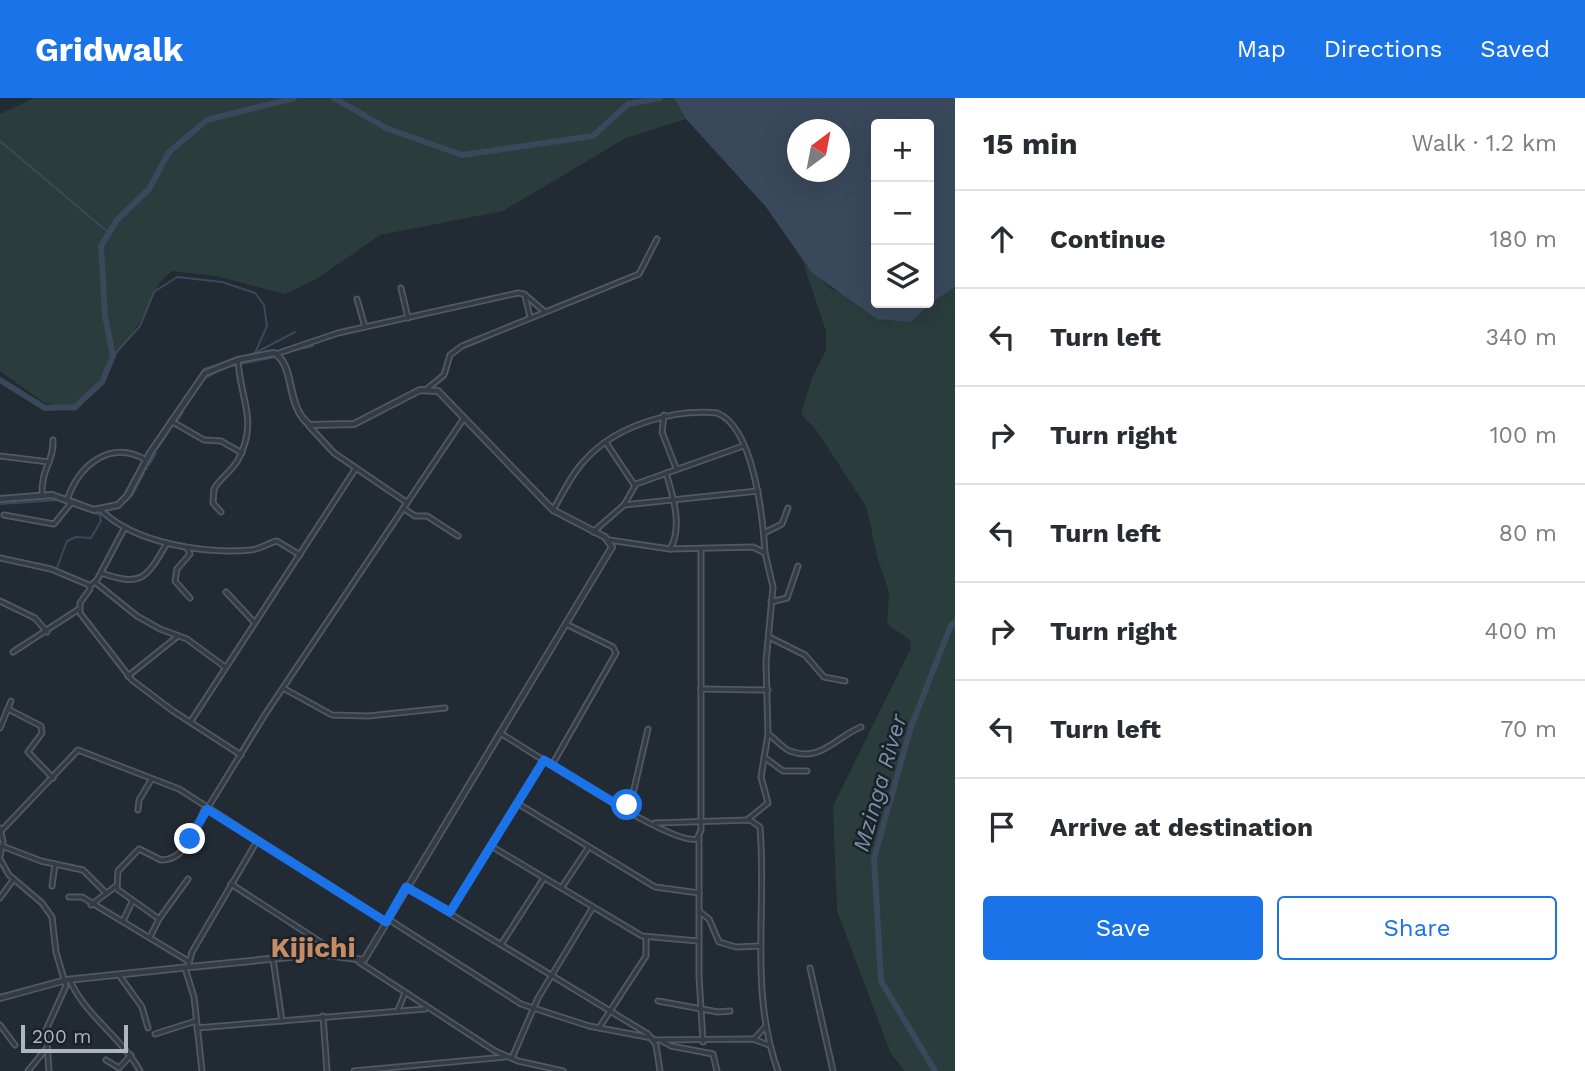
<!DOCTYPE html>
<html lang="en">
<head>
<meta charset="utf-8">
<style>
	:root { --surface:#fff; --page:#f7f7f7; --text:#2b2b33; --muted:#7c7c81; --line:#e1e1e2; --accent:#1a73e8 }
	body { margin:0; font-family:"Work Sans",sans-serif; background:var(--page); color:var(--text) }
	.controls { position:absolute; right:21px; top:21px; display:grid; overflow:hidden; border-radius:7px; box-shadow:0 7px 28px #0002 }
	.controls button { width:63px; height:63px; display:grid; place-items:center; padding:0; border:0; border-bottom:2px solid var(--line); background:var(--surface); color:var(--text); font:35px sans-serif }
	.compass { position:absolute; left:787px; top:21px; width:63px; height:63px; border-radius:50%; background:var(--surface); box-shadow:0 7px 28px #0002; rotate:32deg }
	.scale { position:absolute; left:21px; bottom:18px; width:107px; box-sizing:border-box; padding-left:7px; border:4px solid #afb6c1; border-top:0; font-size:19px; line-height:24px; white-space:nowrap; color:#afb6c1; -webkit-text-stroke:5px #1a2129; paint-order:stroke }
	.stop { position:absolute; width:21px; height:21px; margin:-16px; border:5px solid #1a73e8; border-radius:50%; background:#fff }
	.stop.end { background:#1a73e8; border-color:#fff; box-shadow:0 2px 7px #0008 }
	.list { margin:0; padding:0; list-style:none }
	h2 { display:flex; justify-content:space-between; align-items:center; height:91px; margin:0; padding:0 28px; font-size:30px }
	h2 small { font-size:23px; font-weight:400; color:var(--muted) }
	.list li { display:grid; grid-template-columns:46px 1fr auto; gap:21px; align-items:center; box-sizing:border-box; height:98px; padding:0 28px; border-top:2px solid var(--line) }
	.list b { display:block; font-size:26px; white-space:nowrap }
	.list em { font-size:23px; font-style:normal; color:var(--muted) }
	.actions { display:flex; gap:14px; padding:21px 28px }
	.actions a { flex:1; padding:16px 0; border:2px solid var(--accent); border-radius:7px; text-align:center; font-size:24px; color:var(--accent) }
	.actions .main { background:var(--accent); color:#fff }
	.icon { flex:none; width:38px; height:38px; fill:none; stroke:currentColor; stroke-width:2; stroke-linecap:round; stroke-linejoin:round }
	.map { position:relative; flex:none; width:955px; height:973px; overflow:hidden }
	header { display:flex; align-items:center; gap:42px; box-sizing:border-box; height:98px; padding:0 35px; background:var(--accent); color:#fff }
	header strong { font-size:33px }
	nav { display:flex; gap:38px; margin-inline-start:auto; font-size:24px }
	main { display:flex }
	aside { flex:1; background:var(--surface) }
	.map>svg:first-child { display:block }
</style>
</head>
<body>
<header>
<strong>Gridwalk</strong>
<nav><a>Map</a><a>Directions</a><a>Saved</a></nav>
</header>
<main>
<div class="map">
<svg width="955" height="973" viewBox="0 0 955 973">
	<rect width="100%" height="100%" fill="#222a33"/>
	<!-- green -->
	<g fill="#2a3c3b">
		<path d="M34,0H674L686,21L626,40L503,113L380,137L318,180L285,196L215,178L172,173L160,184L140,224L79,311L73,314L43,304L0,273V16Z"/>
		<path d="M803,165L831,191L911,224L930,206L955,189V973H905L891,956L837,813L833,708L911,550L910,542L887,526L889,494L877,459L867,410L817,333L801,316L812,280L826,252V233Z"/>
	</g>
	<!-- water -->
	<path fill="#39485b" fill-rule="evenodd" d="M674,0H955V189L930,206L911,224L877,221L812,175L766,109L686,21ZM876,26H929V205H876ZM797,32H839V74H797Z"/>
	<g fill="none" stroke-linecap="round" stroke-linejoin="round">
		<!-- stream -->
		<g stroke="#39485b" stroke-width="2">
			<path d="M0,43L109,135"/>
			<path d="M288,254L313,248"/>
			<path d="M113,258L140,228L154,194L177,179L222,184L255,195L264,207L267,228L255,255"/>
			<path d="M240,266L276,259"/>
			<path d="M233,268L235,267"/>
			<path d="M206,280L220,272"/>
			<path d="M173,318L204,271L255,255L295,234"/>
			<path d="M177,323L183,314"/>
			<path d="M158,350L172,328"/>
			<path d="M149,367L156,355"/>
			<path d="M145,372L147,370"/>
			<path d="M59,397L66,399"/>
			<path d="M12,398L39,395"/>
			<path d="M132,398L144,375"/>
			<path d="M70,400L81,404"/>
			<path d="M0,406L58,402"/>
			<path d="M84,406L96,409"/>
			<path d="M57,470L67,443L76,439L91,440L101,423L100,417L60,403"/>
		</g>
		<!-- river -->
		<g stroke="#39485b" stroke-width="6">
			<path d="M334,0L386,30L462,57L593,38L628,6L660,0"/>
			<path d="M0,282L45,310L75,309L102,284L113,258L105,218L101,148L117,122L149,91L169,54L207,22L294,0"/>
			<path d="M935,973L881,883L874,760L911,629L951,527L955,525"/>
		</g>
		<defs>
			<g id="minor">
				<path d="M401,190L408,220"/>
				<path d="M525,198L530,219"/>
				<path d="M357,201L365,229"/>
				<path d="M276,256L338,235L518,195L524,196L545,214"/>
				<path d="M428,290L444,277L450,257L462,248L639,176L657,141"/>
				<path d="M664,317L662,334L676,370"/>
				<path d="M171,323L204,342L221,343L242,355"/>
				<path d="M309,328L334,355L406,404"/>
				<path d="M607,346L635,388"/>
				<path d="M0,358L49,364"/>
				<path d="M666,375C673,397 683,430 670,451"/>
				<path d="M42,397C41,370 54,364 53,342"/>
				<path d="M67,402C79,367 110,341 146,362"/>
				<path d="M624,407L758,393"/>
				<path d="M403,410L415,418H427L458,438"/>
				<path d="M101,412C135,446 206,456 251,452C261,451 268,445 277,443L300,457"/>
				<path d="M553,412C563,395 572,375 586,361C617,327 673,311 717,315C754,329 763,421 765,455"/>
				<path d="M221,414L213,405L214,391C220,380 231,374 238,362C259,322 240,302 238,262"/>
				<path d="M4,417L54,426L72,404"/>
				<path d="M593,434L624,407L636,386L743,348"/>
				<path d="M764,435L782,426L788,410"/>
				<path d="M609,442L670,451L753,449L765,455L773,489L766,564L768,636L761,679L768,705L747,722"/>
				<path d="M187,450L190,456L177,471L175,483L190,500"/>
				<path d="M0,460L51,471L89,487L90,491L80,505V515L132,582L173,613L241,657"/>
				<path d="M101,475C142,489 146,481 167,445"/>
				<path d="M96,485L137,518L160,531L187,541L225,569"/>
				<path d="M90,488L97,482L125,429"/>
				<path d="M226,494L255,525"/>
				<path d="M0,503L35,520L47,534"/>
				<path d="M771,504L787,500L798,468"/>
				<path d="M771,540L805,557L824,579L845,583"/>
				<path d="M13,554L79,511"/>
				<path d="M128,578L178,538"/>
				<path d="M283,590L332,617L368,618L445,610"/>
				<path d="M701,591L768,592"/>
				<path d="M8,611L41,628L42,635L28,654L53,680"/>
				<path d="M191,623L356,370"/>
				<path d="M0,630L11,603"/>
				<path d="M500,635C531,653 670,748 697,741L701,732V451"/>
				<path d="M768,636C776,641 782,650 790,653C821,665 837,638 861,629"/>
				<path d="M764,659L783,673H807"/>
				<path d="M552,667L616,555L613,549L566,526"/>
				<path d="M517,705L655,789L699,795"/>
				<path d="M623,710L632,700L648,631"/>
				<path d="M207,711L266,615L464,320"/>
				<path d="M138,712L139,702L151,682"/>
				<path d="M655,725L750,722L760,729C767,811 749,893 778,973"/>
				<path d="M0,730L3,744L0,758"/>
				<path d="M1,733L78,652L179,691L386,823"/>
				<path d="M699,740V878L703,944"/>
				<path d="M2,748L41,763L83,772L105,794"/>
				<path d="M491,748L642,838L698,843"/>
				<path d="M0,761L9,777L42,805L52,819L56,854L66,888L46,932L49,973"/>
				<path d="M231,786L342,858"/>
				<path d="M52,788L55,766"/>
				<path d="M406,789L648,936L656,947L660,973"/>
				<path d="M562,789L588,750"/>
				<path d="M69,799H82L188,863"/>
				<path d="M0,800L13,782"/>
				<path d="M91,807L116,788"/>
				<path d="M450,814L544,662"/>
				<path d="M700,814L709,821L719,844L736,849L760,848"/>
				<path d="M159,821L117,791L118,773L139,751L161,762C187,762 196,730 205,710"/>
				<path d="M388,821L521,906L589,928L652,940"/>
				<path d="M123,823L132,804"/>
				<path d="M150,839L159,821L188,781"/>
				<path d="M502,845L544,780"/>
				<path d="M273,861L282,923"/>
				<path d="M359,864L495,953L518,963L563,973"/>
				<path d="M188,869L192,854L257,743"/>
				<path d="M185,870L194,899L202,973"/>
				<path d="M810,870L833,973"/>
				<path d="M119,877L142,909L148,930"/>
				<path d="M70,882C83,915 122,940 140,973"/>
				<path d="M658,903L718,914L730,913"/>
				<path d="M398,912L405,895"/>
				<path d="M323,918L327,973"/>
				<path d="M0,927L15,947"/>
				<path d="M197,930L425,911"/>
				<path d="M599,930L646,858V839"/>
				<path d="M155,936L196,923"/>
				<path d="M755,940L766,928"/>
				<path d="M654,942L753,941L769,947"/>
				<path d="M662,943L671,948L713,956L717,973"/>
				<path d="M512,960L538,900L593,809"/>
				<path d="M106,962L119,970L131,957"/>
				<path d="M28,973L45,952"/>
				<path d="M354,973L505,959"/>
			</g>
			<path id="tertiary" d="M0,401L52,397L94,412L118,407L127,398L150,355L205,275L238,262L274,255C296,267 285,309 310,327L354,326L420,292L438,293L553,412L605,439L612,449L364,862L320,856L190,869L66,882L0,900"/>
		</defs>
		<!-- minor casing -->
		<use href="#minor" stroke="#525962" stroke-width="7"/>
		<!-- tertiary casing -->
		<use href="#tertiary" stroke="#525962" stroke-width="8"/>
		<!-- minor -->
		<use href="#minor" stroke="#353b44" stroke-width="3.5"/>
		<!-- tertiary -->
		<use href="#tertiary" stroke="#353b44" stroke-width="4.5"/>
	</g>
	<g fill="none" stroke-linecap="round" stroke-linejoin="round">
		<!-- route -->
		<path stroke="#1a73e8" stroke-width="9" d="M190,741L207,711L386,824L406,789L450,814L544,662L623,710L627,707"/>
	</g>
	<g text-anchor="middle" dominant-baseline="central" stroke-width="5" stroke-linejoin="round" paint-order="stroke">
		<!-- water labels -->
		<g font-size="23" font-style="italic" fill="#7a8ea6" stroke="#1a2129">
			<text transform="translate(880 685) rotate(-74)">Mzinga River</text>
		</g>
		<!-- district labels -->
		<g font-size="28" font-weight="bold" fill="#c58d66" stroke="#1a2129">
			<text x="313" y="849">Kijichi</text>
		</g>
	</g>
</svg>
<div class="controls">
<button>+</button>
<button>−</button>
<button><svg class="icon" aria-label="layers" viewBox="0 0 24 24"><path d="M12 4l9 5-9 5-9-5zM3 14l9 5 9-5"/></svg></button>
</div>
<svg class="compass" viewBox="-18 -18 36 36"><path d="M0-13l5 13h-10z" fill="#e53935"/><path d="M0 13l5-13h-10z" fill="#7c7c81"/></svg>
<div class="scale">200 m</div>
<div class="stop" style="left:627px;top:707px"></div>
<div class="stop end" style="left:190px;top:741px"></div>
</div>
<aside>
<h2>15 min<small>Walk · 1.2 km</small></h2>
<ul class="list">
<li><svg class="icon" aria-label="ahead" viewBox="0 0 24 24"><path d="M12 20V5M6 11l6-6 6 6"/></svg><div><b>Continue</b></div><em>180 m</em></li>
<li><svg class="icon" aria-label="left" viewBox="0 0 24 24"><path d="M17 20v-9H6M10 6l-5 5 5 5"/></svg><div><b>Turn left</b></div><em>340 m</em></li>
<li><svg class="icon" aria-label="right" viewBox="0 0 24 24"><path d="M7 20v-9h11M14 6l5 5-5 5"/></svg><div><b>Turn right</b></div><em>100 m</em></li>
<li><svg class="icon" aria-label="left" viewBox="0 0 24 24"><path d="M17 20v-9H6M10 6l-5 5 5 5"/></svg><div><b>Turn left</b></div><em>80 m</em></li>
<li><svg class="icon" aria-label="right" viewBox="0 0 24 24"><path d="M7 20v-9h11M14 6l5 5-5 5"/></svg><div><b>Turn right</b></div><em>400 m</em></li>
<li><svg class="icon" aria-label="left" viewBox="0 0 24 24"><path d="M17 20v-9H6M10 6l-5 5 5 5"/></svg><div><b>Turn left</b></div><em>70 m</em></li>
<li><svg class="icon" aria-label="arrive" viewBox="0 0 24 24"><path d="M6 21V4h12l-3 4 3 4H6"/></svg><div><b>Arrive at destination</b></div></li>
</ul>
<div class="actions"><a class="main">Save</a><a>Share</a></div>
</aside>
</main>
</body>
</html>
